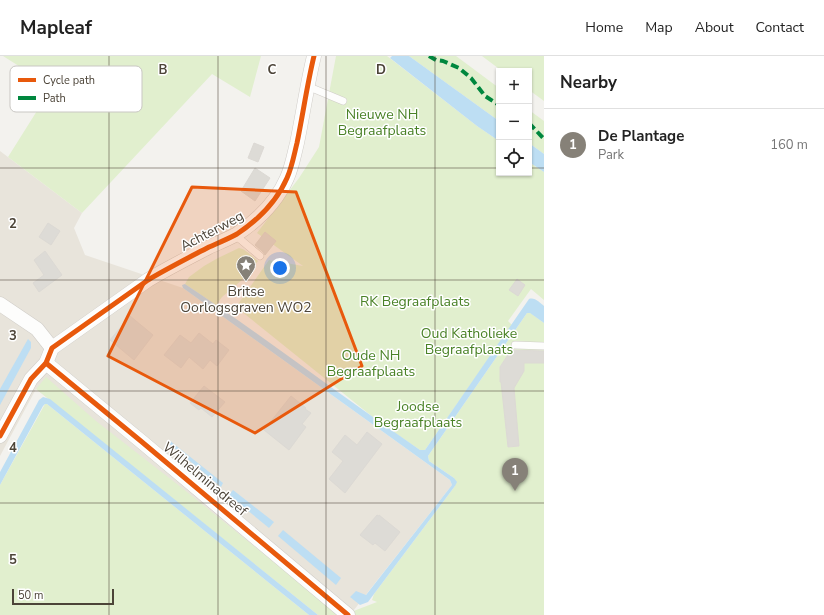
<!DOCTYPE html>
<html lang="en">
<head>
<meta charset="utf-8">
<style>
	:root { --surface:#fff; --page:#f2f2f2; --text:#222; --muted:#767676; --line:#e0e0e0; --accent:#868178 }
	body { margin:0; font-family:"Nunito Sans",sans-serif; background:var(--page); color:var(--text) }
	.controls { position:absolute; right:12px; top:12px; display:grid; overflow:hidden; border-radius:0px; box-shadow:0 1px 3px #0004 }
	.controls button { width:36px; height:36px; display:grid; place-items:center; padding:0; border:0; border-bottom:1px solid var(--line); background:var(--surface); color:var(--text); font:20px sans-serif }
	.scale { position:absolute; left:12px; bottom:10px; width:102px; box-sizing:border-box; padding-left:4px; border:2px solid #4c4438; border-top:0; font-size:11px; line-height:14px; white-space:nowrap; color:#4c4438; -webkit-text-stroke:3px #fff; paint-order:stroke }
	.you { position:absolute; left:280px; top:212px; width:14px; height:14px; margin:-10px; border:3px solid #fff; border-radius:50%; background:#1a73e8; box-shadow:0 0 0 6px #1a73e833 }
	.badge { display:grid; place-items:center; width:26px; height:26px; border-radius:50%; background:var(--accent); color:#fff; font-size:13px; font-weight:700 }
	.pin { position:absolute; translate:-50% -33px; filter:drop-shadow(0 1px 2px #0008) }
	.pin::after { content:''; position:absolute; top:21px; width:14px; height:12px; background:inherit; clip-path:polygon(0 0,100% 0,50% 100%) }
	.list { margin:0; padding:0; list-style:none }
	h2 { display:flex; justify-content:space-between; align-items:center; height:52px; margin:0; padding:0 16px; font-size:17px }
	h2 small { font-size:13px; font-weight:400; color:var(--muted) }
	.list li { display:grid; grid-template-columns:26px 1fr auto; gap:12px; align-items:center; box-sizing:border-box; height:72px; padding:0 16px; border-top:1px solid var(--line) }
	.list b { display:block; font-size:15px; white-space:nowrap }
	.list p { margin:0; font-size:13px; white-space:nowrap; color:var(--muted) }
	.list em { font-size:13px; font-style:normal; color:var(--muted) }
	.icon { flex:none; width:22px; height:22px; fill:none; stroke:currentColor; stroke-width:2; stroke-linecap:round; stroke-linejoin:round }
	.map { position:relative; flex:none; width:544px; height:559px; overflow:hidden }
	header { display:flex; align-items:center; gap:24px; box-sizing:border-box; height:56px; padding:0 20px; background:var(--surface); border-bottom:1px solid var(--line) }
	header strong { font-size:19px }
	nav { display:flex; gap:22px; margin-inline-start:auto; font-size:14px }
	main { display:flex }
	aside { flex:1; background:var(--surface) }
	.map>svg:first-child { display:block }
</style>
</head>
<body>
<header>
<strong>Mapleaf</strong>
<nav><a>Home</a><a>Map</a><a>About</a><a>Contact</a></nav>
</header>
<main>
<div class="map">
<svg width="544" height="559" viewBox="0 0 544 559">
	<rect width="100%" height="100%" fill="#f3f2ee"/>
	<!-- residential -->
	<path fill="#e8e4db" d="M0,95L82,157L74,172L85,199L183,232L450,424L452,429L350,559H320L36,333L0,400Z"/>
	<!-- green -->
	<g fill="#e1efce">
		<path d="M3,0H261L250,41L212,18L82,157L8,101L52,31Z"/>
		<path d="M336,0H387L477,70L499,85V117H529V106L544,116V244L531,233L508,265L512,269L425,394H420L379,366L236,251L269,204L303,210L257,177L299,122L319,91Z"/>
		<path d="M409,0H456L499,32V65Z"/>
		<path d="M482,0H544V45L529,34V15H502Z"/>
		<path d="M529,54L544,65V98L529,87Z"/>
		<path d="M239,192C246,193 252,201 258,205L242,224L222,241L216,249L185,228L189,221L204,210L218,202Z"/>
		<path d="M529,256L544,267V295L511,294L500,311L508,391L519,390L513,325L518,324L524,315V307H544V559H355L351,556L377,546L372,544L374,538L455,430L454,422L429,405L428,400L527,257Z"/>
		<path d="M46,321L96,365L182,432L339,559H318L36,333Z"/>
		<path d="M45,348H47L309,559H0V429Z"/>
	</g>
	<!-- water -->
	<g fill="#bddef3">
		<path d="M392,0H409L499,65V85L477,70L390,2Z"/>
		<path d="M529,87L544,98V116L529,106Z"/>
		<path d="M185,228C265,281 341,340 420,394H425L529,243C535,241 540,247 544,250V267L530,257H527L428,400L429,405L454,422L457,426L455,430L368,546L360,549L350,541L356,535L366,539L452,429L450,424L183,232L182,229Z"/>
		<path d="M28,283L31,286V292L0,349V333Z"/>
		<path d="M43,341L50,343L318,559H309L47,348H45L43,350L0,429V416L39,344Z"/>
		<path d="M169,384L223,427L221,431L167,386Z"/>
		<path d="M233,434L274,466L269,472L229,439Z"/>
		<path d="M283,474L341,522L336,529L278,480Z"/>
	</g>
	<!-- building -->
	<g fill="#dddbd6" stroke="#dcd9d4">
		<path d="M254,87L264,91L258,106L248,102Z"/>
		<path d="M255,112L270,122L255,145L241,135Z"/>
		<path d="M48,167L60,175L51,189L39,181Z"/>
		<path d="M265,176L276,185L265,199L263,196L255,189Z"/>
		<path d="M45,195L62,219L39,236L33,227L44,219L34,204Z"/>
		<path d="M517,223L525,229L518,240L509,234Z"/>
		<path d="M130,260L153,279L134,304L110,284Z"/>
		<path d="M199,277L213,288L216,284L229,294L217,310L210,304L203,313L189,301L181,312L164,299L180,279L191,287Z"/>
		<path d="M511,294L544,295V307H524V315L514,332L519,390L508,391L501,326H500V311Z"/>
		<path d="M204,330L225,346L212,361L201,352L199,354L190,347Z"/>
		<path d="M291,340L306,352L305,353L311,357L302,368L306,371L289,394L264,374Z"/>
		<path d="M367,376L382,388L345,437L329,423L343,405L332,396L345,379L357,389Z"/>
		<path d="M377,459L379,460V459L400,476L385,495L375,487L373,489L360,479Z"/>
	</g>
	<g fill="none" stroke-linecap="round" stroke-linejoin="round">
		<defs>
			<g id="lane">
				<path d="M307,30L343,45"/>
				<path d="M235,179L260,200"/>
				<path d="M515,289L544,290"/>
			</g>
			<g id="street">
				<path d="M0,248L37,273L52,292"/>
				<path d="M46,307L142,386L348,559"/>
				<path d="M0,380L31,323L46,307L52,292L148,224C168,212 188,202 209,191C218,187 228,183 237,178C258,164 277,145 287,122C292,111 294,99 297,87C303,58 307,29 314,0"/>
			</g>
		</defs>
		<!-- lane casing -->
		<use href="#lane" stroke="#d0cdc8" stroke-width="8"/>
		<!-- street casing -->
		<use href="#street" stroke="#d0cdc8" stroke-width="15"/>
		<!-- lane -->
		<use href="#lane" stroke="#fdfdfc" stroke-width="7"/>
		<!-- street -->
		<use href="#street" stroke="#fdfdfc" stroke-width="14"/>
		<!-- quiet -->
		<g stroke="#00873e" stroke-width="4" stroke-dasharray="8 4" stroke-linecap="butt">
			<path d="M429,0L436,4L443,5L459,12L471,22L485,40L499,49"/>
			<path d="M529,67L544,83"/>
		</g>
		<defs>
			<g id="cycleway">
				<path d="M46,307L142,386L348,559"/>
				<path d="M0,380L31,323L46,307L52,292L148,224C168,212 188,202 209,191C218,187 228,183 237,178C258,164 277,145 287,122C292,111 294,99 297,87C303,58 307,29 314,0"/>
			</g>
		</defs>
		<!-- cycleway casing -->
		<use href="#cycleway" stroke="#fff" stroke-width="8"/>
		<!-- cycleway -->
		<use href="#cycleway" stroke="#e8590c" stroke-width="5"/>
	</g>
	<!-- marked area -->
	<path fill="#e8590c" fill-opacity="0.2" stroke="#e8590c" stroke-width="3" stroke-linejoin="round" d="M192,131L296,136L362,310L255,377L108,300Z"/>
	<!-- grid -->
	<path fill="none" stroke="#4c4438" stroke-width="1" stroke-opacity="0.55" d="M109,0V559M218,0V559M326,0V559M435,0V559M0,112H499M529,112H544M0,224H544M0,335H544M0,447H544"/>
	<!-- icons -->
	<defs>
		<symbol id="sight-pin" viewBox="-11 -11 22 30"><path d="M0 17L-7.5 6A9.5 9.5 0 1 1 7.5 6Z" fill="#868178" stroke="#fff"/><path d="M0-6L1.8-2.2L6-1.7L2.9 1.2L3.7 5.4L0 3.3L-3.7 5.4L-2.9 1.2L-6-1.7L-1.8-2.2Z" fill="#fff"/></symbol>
	</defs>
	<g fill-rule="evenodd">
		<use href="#sight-pin" x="235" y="198" width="22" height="30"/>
	</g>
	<g text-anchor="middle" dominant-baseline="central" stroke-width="3" stroke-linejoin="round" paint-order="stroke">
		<!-- park labels -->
		<g font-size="14" fill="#4a8227" stroke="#fff">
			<text x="382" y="58">Nieuwe NH<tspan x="382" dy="16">Begraafplaats</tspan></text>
			<text x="415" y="245">RK Begraafplaats</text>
			<text x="469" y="277">Oud Katholieke<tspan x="469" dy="16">Begraafplaats</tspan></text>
			<text x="371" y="299">Oude NH<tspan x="371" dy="16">Begraafplaats</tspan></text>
			<text x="418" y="350">Joodse<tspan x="418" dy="16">Begraafplaats</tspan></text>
		</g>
		<!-- street labels -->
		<g font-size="14" fill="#4c4438" stroke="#fff">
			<text transform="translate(212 175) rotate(-28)">Achterweg</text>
			<text transform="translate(205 423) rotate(40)">Wilhelminadreef</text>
		</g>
		<!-- poi labels -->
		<g font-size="14" fill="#4c4438" stroke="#fff">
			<text x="246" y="235">Britse<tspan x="246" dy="16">Oorlogsgraven WO2</tspan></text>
		</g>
	</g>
	<!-- legend -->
	<rect x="10" y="10" width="132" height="46" rx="6" fill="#fff" stroke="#c9c7c3" stroke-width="1"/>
	<rect x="18" y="22" width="18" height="4" fill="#e8590c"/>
	<rect x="18" y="40" width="18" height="4" fill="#00873e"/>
	<g font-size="11" fill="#4c4438">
		<text x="43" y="28">Cycle path</text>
		<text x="43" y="46">Path</text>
	</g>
	<g font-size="13" text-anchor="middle" font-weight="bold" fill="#4c4438" stroke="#fff" stroke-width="3" stroke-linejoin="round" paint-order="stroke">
		<text x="163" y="18">B</text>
		<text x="272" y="18">C</text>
		<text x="381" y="18">D</text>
		<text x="13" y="172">2</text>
		<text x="13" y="284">3</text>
		<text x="13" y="396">4</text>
		<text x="13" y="508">5</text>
	</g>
</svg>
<div class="controls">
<button>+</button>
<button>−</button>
<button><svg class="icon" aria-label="locate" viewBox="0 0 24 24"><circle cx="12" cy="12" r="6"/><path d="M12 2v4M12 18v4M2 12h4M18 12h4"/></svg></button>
</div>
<div class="scale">50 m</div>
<div class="you"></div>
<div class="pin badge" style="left:515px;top:435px">1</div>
</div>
<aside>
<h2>Nearby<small></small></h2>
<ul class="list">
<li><span class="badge">1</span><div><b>De Plantage</b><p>Park</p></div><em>160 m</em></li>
</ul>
</aside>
</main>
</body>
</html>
